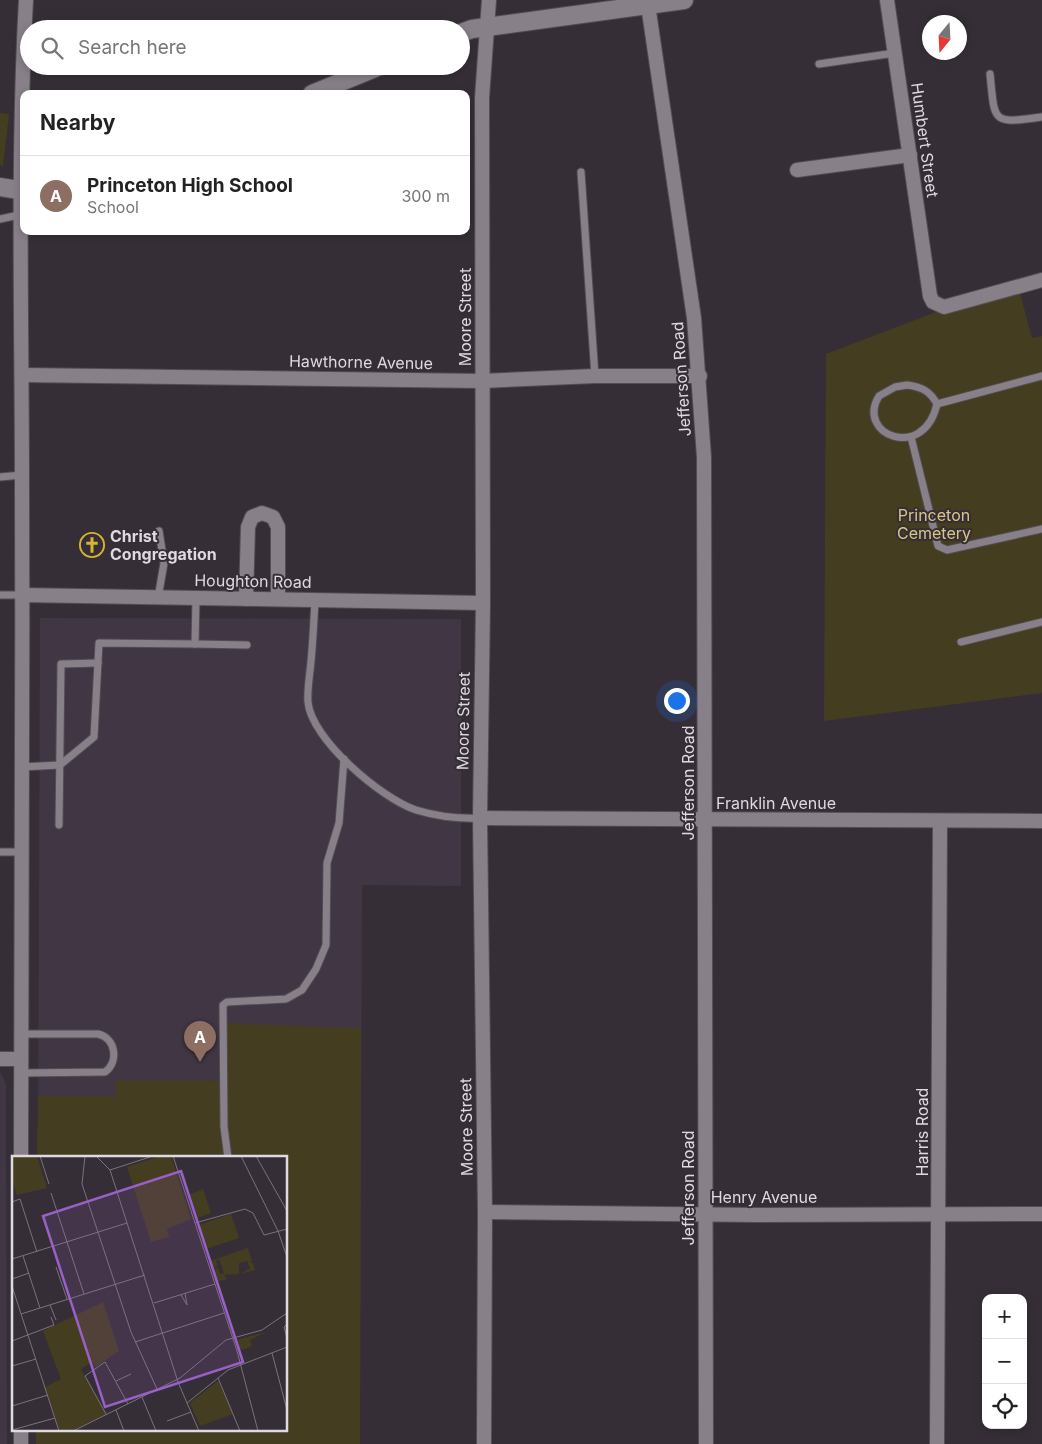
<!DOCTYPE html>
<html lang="en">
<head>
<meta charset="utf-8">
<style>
	:root { --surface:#fff; --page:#f2f2f2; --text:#222; --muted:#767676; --line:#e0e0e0; --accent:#1a73e8 }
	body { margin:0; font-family:Inter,sans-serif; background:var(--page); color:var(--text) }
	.controls { position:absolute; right:15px; bottom:15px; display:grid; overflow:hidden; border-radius:10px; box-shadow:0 2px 8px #0003 }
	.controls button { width:45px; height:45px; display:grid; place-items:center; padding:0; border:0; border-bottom:1px solid var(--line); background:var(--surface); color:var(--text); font:25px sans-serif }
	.compass { position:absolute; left:922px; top:15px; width:45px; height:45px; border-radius:50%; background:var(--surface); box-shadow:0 2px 8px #0003; rotate:198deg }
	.you { position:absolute; left:676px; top:700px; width:18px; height:18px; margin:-12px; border:4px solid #fff; border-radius:50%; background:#1a73e8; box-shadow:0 0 0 8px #1a73e833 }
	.badge { display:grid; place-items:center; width:32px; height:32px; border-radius:50%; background:var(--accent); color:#fff; font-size:16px; font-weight:700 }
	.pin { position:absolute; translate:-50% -41px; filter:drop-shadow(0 1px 2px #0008) }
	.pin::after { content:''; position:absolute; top:26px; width:18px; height:15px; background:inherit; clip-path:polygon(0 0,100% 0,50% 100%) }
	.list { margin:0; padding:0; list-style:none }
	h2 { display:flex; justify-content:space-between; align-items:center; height:65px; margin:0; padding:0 20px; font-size:21px }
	h2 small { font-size:16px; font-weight:400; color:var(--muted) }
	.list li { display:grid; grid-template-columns:32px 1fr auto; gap:15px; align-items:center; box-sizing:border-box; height:80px; padding:0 20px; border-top:1px solid var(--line) }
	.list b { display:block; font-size:19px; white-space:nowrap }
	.list p { margin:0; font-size:16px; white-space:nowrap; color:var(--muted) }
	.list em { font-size:16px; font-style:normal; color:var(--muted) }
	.icon { flex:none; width:28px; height:28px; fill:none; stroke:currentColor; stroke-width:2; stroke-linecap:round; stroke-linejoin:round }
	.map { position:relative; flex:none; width:1042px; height:1444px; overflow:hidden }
	.search { position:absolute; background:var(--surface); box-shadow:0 2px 8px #0003; left:20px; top:20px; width:450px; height:55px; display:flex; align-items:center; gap:12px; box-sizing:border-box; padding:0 18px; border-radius:28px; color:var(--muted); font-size:19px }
	.panel { position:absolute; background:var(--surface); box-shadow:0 2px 8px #0003; left:20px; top:90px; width:450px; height:145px; border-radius:10px }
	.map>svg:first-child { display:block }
</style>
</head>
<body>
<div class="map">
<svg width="1042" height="1444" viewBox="0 0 1042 1444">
	<rect width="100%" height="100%" fill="#352e36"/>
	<!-- built -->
	<g fill="#413643">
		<path d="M40,618L461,619V886L362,885L360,1444H37L286,1430V1158H38Z"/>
		<path d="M0,1071L6,1084L7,1444H0Z"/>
	</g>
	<!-- green -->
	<g fill="#453d20">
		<path d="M0,113L9,114L3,166L0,165Z"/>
		<path d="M1019,290L1032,338L1042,336V693L824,721L826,354L936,312Z"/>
		<path d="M227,1023L361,1028L360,1444H36V1430H286V1158H37L38,1096H116V1080L225,1081Z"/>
	</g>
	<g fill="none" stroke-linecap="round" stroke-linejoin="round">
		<defs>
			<g id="service">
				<path d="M819,64L895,53"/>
				<path d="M990,74C995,123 991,124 1042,117"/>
				<path d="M581,172L595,376"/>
				<path d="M0,219L19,215"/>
				<path d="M907,385C922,387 930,391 937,404C924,462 855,435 879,396L895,387Z"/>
				<path d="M937,404L1042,376"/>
				<path d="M911,437L938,546L947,550L1042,529"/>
				<path d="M0,477L22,475"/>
				<path d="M0,595H22"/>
				<path d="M158,598L164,563L159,531"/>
				<path d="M315,600C314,620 313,640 311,661C310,674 307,689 308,702C311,739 382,799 416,810C436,816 459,819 480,818"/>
				<path d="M961,642L1042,622"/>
				<path d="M195,644L247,645"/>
				<path d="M21,767L60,765L94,737L99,643L195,644L196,598"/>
				<path d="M59,825L61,664L98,663"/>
				<path d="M0,852H21"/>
				<path d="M21,1073L105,1072C119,1062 116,1038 98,1034H21"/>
				<path d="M228,1158L224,1127L223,1005L227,1002L286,999L302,990L316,969L326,945L327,863L339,823L344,759"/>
			</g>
			<g id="minor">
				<path d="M887,0L930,296L933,302L944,307L1042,280"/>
				<path d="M648,5L694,318L704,457L706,1444"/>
				<path d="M797,170L910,155"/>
				<path d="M22,375L482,381L595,376H700"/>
				<path d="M22,595L483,603"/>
				<path d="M246,599L248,527L252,517L262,513L273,517L278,527V599"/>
				<path d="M480,818L1042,821"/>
				<path d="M0,1059H21"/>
				<path d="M21,1158C21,935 23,712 22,489C22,326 17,163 26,0"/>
				<path d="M485,1212L756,1215L1042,1214"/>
				<path d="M21,1444V1430"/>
				<path d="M484,1444L485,1212L480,818L483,603L482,98L489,0"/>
				<path d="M937,1444L940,821"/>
			</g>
			<g id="tertiary">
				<path d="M461,33L472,29L684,0"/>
				<path d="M312,94L380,66"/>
				<path d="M0,187L24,191"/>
			</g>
		</defs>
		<!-- service casing -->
		<use href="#service" stroke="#524d53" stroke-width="9"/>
		<!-- minor casing -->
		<use href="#minor" stroke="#524d53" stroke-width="16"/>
		<!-- tertiary casing -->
		<use href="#tertiary" stroke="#524d53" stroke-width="20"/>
		<!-- service -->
		<use href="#service" stroke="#888089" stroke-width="7"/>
		<!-- minor -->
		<use href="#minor" stroke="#888089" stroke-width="14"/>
		<!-- tertiary -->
		<use href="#tertiary" stroke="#888089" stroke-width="18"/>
	</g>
	<!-- icons -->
	<defs>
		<symbol id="church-ring" viewBox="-11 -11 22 22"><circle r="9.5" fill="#352e36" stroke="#d7b434" stroke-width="1.5"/><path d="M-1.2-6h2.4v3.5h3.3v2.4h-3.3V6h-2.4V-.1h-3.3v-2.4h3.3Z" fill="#d7b434"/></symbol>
	</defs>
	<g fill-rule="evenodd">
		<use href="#church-ring" x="78" y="531" width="28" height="28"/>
	</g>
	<g text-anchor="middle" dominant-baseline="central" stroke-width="4" stroke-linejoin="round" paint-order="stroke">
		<!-- street labels -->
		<g font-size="16" fill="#dedadf" stroke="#352e36">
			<text transform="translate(925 140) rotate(82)">Humbert Street</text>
			<text transform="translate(465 317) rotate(-90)">Moore Street</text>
			<text transform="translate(361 362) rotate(1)">Hawthorne Avenue</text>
			<text transform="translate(681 379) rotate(-94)">Jefferson Road</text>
			<text transform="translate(253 581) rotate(1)">Houghton Road</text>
			<text transform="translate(463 721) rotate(-89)">Moore Street</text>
			<text transform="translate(688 783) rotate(-90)">Jefferson Road</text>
			<text x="776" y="803">Franklin Avenue</text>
			<text transform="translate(466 1127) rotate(-91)">Moore Street</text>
			<text transform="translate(922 1132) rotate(-90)">Harris Road</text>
			<text transform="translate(688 1188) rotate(-90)">Jefferson Road</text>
			<text x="764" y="1197">Henry Avenue</text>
		</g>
		<!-- park labels -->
		<g font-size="16" fill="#dac684" stroke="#352e36">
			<text x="934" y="515">Princeton<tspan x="934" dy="18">Cemetery</tspan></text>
		</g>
		<!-- poi labels -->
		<g font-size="16" font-weight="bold" fill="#dedadf" stroke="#352e36" text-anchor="start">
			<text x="110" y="536">Christ<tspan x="110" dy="18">Congregation</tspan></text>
		</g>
	</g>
	<!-- overview -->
	<g transform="translate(12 1156)">
		<rect width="275" height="275" fill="#352e36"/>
		<path d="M0,0H25L35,32L5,39L0,24ZM148,0H159L179,63L155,73L157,81L139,86L115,11ZM191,33L199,57L186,62L178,38ZM219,58L227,82L194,93L187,69ZM236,92L240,105L237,106L241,107L243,114L229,118L238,112L235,105L227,107V118L212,119L215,123L205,126L201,113L206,111L208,118L212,117L207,103L204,105L206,110L200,112L198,105ZM91,146L107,195L84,211L80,206L69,213L94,258L59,275H48L33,231L49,223L31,175ZM254,176L238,184L240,190L230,194L225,191L224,184ZM206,225L221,258L188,270L178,247Z" fill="#453d20"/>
		<path fill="none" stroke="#79737a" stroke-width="1" d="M28,0L37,28M73,0L70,28L119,176L145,233M84,0L98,14L166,226L187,275M161,0L225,195L246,275M229,0L266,75L275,101M244,0L275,55M98,14L141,0M39,37L72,138M0,46L8,43L25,96M183,67L233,53L241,57L252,79L275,73M11,100L28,152M0,103L115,67M44,111L55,143M0,123L17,117M0,130L47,275M169,139L175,149L173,137M142,147L203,128M38,149L44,164M9,158L133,119M275,168L272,171L275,182M0,185L42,169L39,161M123,186L212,157M260,197L275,254M0,210L24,203M206,222L228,275M104,225L119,218M130,241L144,275M175,247L216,214L275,191M0,250L36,239M104,254L112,275M94,258L73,220L93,206L116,248M155,265L179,256M0,274L43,262M61,275L168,222L214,184L250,174L275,157"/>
		<path fill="#9960c9" fill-opacity="0.15" stroke="#9960c9" stroke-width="2.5" d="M169,15L231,206L93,251L31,60Z"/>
		<rect width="275" height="275" fill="none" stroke="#dedadf" stroke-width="2.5"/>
	</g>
</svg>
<div class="controls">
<button>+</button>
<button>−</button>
<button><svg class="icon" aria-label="locate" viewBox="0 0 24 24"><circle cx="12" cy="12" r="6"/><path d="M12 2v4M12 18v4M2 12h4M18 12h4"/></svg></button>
</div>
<svg class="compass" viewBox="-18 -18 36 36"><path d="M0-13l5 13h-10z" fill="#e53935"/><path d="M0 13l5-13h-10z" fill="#767676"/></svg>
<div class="you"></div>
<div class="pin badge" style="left:200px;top:1062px;background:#8d6e63">A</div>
<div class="search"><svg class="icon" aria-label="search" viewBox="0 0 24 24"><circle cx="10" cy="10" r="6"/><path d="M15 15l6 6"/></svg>Search here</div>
<section class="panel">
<h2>Nearby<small></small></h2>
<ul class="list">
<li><span class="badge" style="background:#8d6e63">A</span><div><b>Princeton High School</b><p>School</p></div><em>300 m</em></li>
</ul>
</section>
</div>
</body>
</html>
